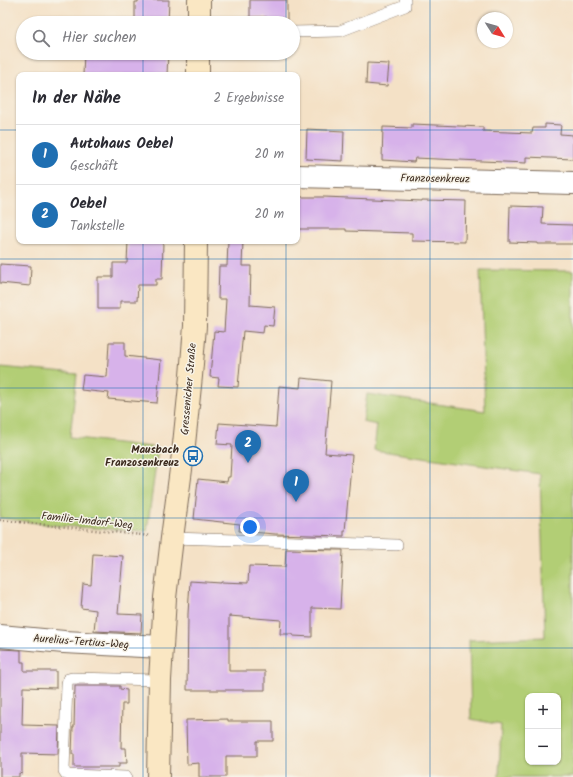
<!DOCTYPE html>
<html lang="de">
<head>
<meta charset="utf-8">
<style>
	:root { --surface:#fff; --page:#f7f7f7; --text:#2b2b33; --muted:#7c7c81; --line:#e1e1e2; --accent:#1f6fb2 }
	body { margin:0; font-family:Kalam,sans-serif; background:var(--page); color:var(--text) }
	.controls { position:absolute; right:12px; bottom:12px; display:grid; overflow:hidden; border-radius:8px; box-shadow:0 1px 3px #0004 }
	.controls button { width:36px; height:36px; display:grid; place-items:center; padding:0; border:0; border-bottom:1px solid var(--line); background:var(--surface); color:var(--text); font:20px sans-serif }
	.compass { position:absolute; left:477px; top:12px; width:36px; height:36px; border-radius:50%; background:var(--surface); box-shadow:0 1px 3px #0004; rotate:127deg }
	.you { position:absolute; left:250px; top:527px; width:14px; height:14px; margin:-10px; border:3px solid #fff; border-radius:50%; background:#1a73e8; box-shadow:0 0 0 6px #1a73e833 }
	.badge { display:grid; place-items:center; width:26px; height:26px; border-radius:50%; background:var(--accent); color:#fff; font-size:13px; font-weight:700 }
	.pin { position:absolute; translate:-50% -33px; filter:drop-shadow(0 1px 2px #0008) }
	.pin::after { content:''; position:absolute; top:21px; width:14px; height:12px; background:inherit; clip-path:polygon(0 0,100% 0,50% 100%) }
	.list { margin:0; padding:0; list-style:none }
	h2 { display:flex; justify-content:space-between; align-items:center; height:52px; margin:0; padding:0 16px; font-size:17px }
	h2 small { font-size:13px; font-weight:400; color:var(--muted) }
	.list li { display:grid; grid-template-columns:26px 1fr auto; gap:12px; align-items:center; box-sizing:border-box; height:60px; padding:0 16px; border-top:1px solid var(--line) }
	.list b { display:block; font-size:15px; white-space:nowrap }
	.list p { margin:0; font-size:13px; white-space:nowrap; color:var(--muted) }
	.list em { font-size:13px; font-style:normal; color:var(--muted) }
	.icon { flex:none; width:22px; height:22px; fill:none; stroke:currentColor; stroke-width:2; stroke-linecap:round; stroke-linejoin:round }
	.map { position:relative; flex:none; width:573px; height:777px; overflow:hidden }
	.search { position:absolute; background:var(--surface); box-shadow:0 1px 3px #0004; left:16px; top:16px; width:284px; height:44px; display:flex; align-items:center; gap:10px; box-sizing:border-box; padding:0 14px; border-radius:22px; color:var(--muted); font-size:15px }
	.panel { position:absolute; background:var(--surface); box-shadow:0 1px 3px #0004; left:16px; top:72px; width:284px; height:172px; border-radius:8px }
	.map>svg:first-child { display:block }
</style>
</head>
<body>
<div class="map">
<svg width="573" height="777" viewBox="0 0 573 777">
	<rect width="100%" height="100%" fill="#f7f3e8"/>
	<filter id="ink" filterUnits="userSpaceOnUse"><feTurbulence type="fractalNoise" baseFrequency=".025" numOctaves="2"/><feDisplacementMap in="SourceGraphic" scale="8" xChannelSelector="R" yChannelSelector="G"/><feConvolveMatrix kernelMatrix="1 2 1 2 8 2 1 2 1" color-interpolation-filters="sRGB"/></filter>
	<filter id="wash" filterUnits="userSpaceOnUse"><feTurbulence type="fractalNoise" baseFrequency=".012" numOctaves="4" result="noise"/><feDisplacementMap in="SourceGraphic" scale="16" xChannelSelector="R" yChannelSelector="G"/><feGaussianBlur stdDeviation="0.9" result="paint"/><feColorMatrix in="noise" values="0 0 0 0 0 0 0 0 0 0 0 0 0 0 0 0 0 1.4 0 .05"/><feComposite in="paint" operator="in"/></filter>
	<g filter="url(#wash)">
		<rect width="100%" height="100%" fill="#f4e1c6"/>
		<!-- green -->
		<g fill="#b2ce74" stroke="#767c49" fill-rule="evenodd">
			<path d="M480,270L573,271V777H499L501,725L471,719L469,640L545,637L540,474L374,450L377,425L363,422L367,394L485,411ZM528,696H558V762H528Z"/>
			<path d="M0,367L77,374L70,437L158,448L147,531L60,526L0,518Z"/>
		</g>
		<g id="blocks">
			<!-- building -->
			<g fill="#d7b2ea">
				<path d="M138,0H169L168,23H135V2H138Z"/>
				<path d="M250,0H287V22H267V17H250Z"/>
				<path d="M84,53H168L167,75H83Z"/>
				<path d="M367,63L389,64L387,86L366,84Z"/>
				<path d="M412,124L483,127V131L532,133L533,128H545V124L561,125L560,134L573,135V159L526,157V163L415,158L414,162L382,160L383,127L412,128Z"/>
				<path d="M307,129L344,131L343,161L306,159Z"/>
				<path d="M297,197H324L422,201V200L466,201L465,242L412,241V233L346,231V229H297Z"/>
				<path d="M510,206L543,207L542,224L573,225V244H537V243L509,242Z"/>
				<path d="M128,241H163L162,279H156V285H138L137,301H120V309H98V277H113V263H127Z"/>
				<path d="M228,241H243L242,266H251L250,305L275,307L273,326L264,325L263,333L243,331L238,387L218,386L219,378L210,377L214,331L224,332L226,299H218L219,266H227Z"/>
				<path d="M0,264L31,266L30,286L0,283Z"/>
				<path d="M109,342H125V356L161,360L157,403L108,399L109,393L81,390L83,375L107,377Z"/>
				<path d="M301,378L331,381L325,453L352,455L345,531H344V536L275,534L239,531L240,524L194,519L198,479L227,482L228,477H230L232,445L217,444L219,423L276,427L279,386L300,388Z"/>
				<path d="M286,549L343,550L340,609L312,608V637L293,636V634H280L281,620L229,616V671H265V690H187L188,614L190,581L221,583V582L248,583L249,566L285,567Z"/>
				<path d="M93,554L123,556L118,614L142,615L141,633L94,631L96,610L81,608L83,584L91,585Z"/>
				<path d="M0,649L21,650V662H24V671H56V688L23,687L22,725L59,726L58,754L22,753V774L19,773V777H0Z"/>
				<path d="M75,686H120V689L127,690V704H122L121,748H126L127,763H119V767H74V754H72L73,727H74Z"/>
				<path d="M228,719V721H273V741H257V756H226V777H199V763L187,764L186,720Z"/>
			</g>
		</g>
	</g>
	<g filter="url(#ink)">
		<use href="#blocks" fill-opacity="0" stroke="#7c6a59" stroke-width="1"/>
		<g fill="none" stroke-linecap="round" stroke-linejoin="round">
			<defs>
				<g id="service">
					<path d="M293,32L340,31L405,6V0"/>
					<path d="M172,538L397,545"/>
					<path d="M126,777L69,775L66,774L64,771L67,684L68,679L72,678L160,680"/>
				</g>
				<g id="minor">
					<path d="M297,176L573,183"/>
					<path d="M0,636L64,642L162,647"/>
				</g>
				<g id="secondary">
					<path d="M199,23V0"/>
					<path d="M198,75V53"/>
					<path d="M158,777L160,680L165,598L172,538L183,454L191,376L195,326L196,241"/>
				</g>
			</defs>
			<!-- service casing -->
			<use href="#service" stroke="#7c6a59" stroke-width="12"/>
			<!-- minor casing -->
			<use href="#minor" stroke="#7c6a59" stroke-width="24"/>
			<!-- secondary casing -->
			<use href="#secondary" stroke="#7c6a59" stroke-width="24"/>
			<!-- path -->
			<path stroke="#7c6a59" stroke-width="2.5" stroke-dasharray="1 3" stroke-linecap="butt" d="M0,520L151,536"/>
			<!-- service -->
			<use href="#service" stroke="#fff" stroke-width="11"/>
			<!-- minor -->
			<use href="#minor" stroke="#fff" stroke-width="22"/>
			<!-- secondary -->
			<use href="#secondary" stroke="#fae7c3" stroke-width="22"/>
		</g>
	</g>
	<!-- grid -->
	<path fill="none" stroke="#1f6fb2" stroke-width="1" stroke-opacity="0.55" d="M143,0V23M286,0V23M430,0V777M143,53V75M286,53V75M0,130H19M297,130H573M143,241V777M286,241V777M0,259H573M0,388H573M0,518H573M0,648H573"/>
	<!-- icons -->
	<defs>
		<symbol id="bus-ring" viewBox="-11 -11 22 22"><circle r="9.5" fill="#f7f3e8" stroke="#1f6fb2" stroke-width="1.5"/><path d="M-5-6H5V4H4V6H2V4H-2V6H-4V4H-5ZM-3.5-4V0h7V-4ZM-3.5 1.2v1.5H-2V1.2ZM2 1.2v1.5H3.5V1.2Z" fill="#1f6fb2"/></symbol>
	</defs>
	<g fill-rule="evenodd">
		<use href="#bus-ring" x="182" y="445" width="22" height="22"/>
	</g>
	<g text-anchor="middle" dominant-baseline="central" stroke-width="3" stroke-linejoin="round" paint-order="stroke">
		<!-- street labels -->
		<g font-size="11" fill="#3b2a1e" stroke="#f7f3e8">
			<text transform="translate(435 179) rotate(1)">Franzosenkreuz</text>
			<text transform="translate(189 389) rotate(-85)">Gressenicher Straße</text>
			<text transform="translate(87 521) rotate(6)">Familie-Imdorf-Weg</text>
			<text transform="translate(81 642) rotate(4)">Aurelius-Tertius-Weg</text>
		</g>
		<!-- poi labels -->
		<g font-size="11" font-weight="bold" fill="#3b2a1e" stroke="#f7f3e8" text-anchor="end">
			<text x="179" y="450">Mausbach<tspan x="179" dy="13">Franzosenkreuz</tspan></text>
		</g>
	</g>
</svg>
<div class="controls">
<button>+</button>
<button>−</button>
</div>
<svg class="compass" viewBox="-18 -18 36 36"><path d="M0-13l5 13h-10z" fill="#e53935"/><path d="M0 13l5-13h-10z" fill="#7c7c81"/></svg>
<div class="you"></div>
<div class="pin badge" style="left:296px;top:502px">1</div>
<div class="pin badge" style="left:248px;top:463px">2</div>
<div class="search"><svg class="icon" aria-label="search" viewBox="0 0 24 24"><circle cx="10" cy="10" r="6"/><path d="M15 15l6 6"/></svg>Hier suchen</div>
<section class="panel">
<h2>In der Nähe<small>2 Ergebnisse</small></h2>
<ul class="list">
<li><span class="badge">1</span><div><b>Autohaus Oebel</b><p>Geschäft</p></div><em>20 m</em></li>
<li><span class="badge">2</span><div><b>Oebel</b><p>Tankstelle</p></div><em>20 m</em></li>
</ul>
</section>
</div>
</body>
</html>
